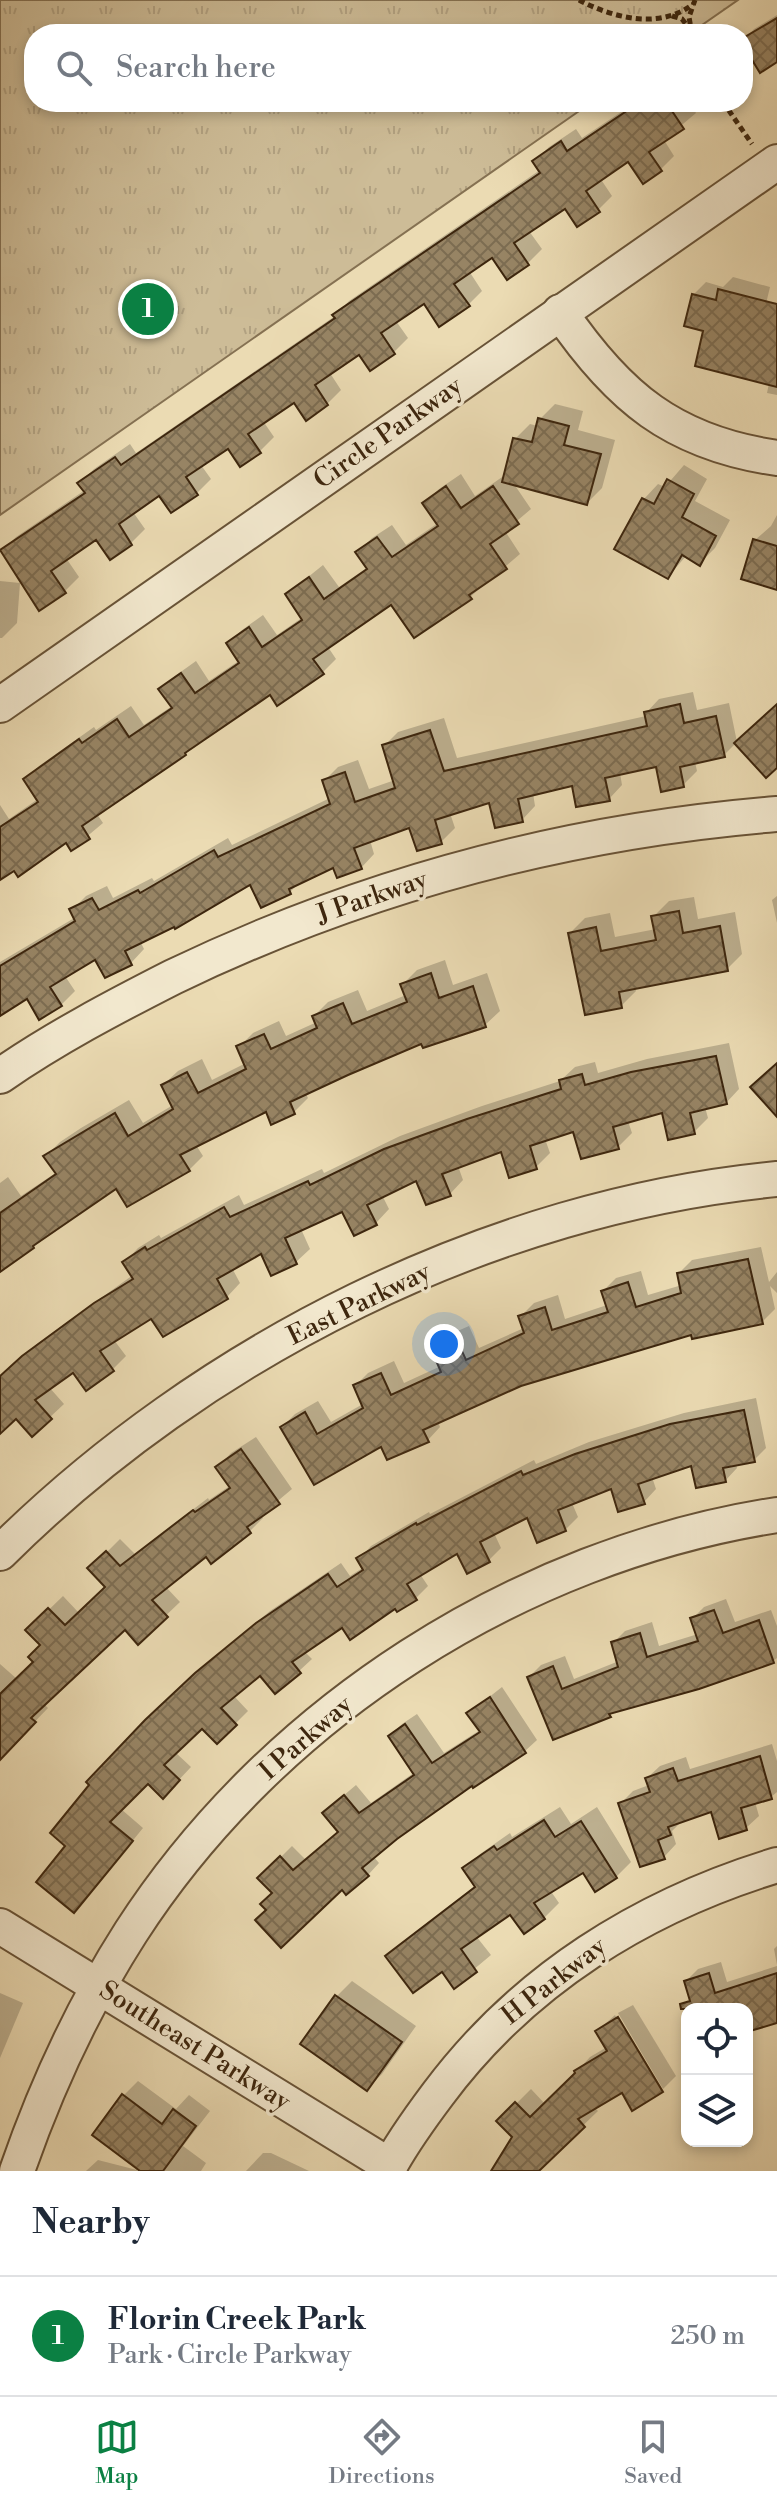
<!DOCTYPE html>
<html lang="en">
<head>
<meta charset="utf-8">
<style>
	:root { --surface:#fff; --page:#f2f2f3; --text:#1f2937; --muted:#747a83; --line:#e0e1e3; --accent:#0b8043 }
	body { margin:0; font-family:"Libre Bodoni",serif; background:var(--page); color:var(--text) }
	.controls { position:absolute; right:24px; bottom:24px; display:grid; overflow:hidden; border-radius:16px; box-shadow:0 4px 12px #0003 }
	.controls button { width:72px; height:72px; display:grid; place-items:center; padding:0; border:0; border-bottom:2px solid var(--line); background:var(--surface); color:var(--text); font:40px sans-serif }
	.you { position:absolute; left:444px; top:1344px; width:28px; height:28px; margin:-20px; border:6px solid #fff; border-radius:50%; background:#1a73e8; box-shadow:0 0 0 12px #1a73e833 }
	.badge { display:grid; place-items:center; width:52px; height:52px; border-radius:50%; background:var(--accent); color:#fff; font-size:26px; font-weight:700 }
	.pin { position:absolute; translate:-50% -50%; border:4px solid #fff; box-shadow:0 2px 8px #0006 }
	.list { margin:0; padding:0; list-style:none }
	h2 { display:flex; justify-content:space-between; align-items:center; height:104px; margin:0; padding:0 32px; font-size:34px }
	h2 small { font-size:26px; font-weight:400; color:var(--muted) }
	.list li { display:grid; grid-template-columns:52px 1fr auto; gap:24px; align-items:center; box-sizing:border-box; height:120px; padding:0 32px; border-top:2px solid var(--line) }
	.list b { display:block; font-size:30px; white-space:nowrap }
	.list p { margin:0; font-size:26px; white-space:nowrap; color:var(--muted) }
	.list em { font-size:26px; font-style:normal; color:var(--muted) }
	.icon { flex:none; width:44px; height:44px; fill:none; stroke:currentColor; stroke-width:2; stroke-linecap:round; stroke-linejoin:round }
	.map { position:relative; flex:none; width:777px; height:2171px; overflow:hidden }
	.search { position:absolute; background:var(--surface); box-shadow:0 4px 12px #0003; left:24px; right:24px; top:24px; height:88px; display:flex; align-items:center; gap:20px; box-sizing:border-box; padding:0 28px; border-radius:32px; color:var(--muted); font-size:30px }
	.sheet { height:224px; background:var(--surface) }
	nav { display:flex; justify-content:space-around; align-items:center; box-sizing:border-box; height:112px; border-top:2px solid var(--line); background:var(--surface); font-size:22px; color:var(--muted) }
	nav a { display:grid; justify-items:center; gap:4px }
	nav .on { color:var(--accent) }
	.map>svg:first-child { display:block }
</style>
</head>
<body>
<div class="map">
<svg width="777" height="2171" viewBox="0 0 777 2171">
	<defs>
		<pattern id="park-tufts" width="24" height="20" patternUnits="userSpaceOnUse" patternTransform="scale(2)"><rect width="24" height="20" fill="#cdbc97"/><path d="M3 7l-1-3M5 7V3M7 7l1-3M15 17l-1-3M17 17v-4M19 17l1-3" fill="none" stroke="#b1a181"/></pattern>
		<pattern id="building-cross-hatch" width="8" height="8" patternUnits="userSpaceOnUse" patternTransform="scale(2)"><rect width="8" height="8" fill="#978464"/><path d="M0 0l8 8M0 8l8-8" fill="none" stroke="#7c6c51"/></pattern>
	</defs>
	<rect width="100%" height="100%" fill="#ebdbb3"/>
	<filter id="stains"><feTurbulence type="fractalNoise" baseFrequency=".0025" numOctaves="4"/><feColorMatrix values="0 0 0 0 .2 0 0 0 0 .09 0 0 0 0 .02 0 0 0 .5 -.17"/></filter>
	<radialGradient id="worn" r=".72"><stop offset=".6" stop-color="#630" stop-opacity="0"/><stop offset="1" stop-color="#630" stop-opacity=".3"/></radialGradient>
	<!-- park -->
	<path fill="url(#park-tufts)" stroke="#857152" stroke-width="2" d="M0,0H738L689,34H34V102H592L0,515Z"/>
	<!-- shadow -->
	<g fill="#0003">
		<path d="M777,15V60L743,41L754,29Z"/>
		<path d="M636,102H689L696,113L664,140L674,156L660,170L629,159L600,178L612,196L598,210L565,206L529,231L542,249L528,263L492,255L469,271L482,291L468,305L425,301L396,321L408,338L394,352H360L330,373L341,390L327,404L294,400L263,421L274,437L260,451L241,464L228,446L201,465L211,479L197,493L172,510L160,493L133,512L145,529L131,543L110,557L97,537L66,558L79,577L65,591L2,551L16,537L85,490L80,483L94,469L130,444L136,453L335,316L349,301L540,170L535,161L549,147L576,129L582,138Z"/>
		<path d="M733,277L770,287L764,312L777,314V395L767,393L769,383L706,329L693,295L706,282L723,287Z"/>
		<path d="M555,404L583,411L578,430L615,440L602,488L587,503L514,484L531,509L505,531L520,554L470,597L392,602L328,647L336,659L322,673L271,692L194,745L185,753L97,814L103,823L72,849L66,840L0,880V805L9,819L38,799L25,780L39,766L94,727L96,730L131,706L144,725L172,706L161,689L175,676L196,661L209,681L240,660L228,644L242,630L263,615L277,635L303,617L287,594L323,565L339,587L368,567L358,552L372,538L392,525L406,545L438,523L425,503L439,489L461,474L475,496L505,475L515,439L530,424L538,426L540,419Z"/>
		<path d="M684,465L707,479L695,501L730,520L715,548L700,563L686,556L668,577L644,499L658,484L665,487Z"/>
		<path d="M777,515V588L755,540L771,526Z"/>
		<path d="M0,581L20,583L17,623L2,638H0Z"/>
		<path d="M693,692L697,710L729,703L737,742L777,705V765L736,743L724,755L695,762L697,771L683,785L657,765L620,773L622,785L609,799L573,784L533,793L535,806L522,820L491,801L450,813L455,828L441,842L411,826L370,840L374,854L361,868L335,865L300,882L290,892L251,882L140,941L144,949L131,963L96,957L65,976L75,991L61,1005L27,996L0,1014V962L76,917L72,910L86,896L107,886L113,898L152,878L154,881L228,838L232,845L330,798L324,781L338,767L358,760L369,789L395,780L384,746L398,732L444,718L457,758L646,716V713L659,699Z"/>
		<path d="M777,896V923L772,900Z"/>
		<path d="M694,897L698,919L735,912L742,954L727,969L635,987L636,991L621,1006L570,933L585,918L610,913L615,937L656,929L654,916L669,901Z"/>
		<path d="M445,960L453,985L487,973L500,1011L485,1025L424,1046L423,1042L305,1092L308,1098L294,1112L267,1109L196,1145L203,1156L189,1170L117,1186L43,1237L0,1270V1183L8,1177L21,1196L57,1172L46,1156L60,1142L81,1128L129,1100L143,1123L173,1105L163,1085L178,1071L202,1059L212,1080L246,1063L239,1047L253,1033L279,1021L286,1036L317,1022L314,1016L328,1002L358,990L367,1011L406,995L403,984L417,970Z"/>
		<path d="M729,1043L739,1089L726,1103L705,1107L708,1118L694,1132L663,1110L628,1121L632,1133L618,1147L575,1129L545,1139L550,1153L536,1167L502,1149L458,1166L463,1180L450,1194L417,1178L382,1195L389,1209L376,1223L343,1210L301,1229L310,1249L296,1262L272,1274L262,1252L232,1268L240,1283L227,1297L152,1316L114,1340L126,1356L112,1370H73L49,1387L64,1404L32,1434L16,1416L0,1431V1377L38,1343L133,1275L125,1262L138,1248L159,1235L161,1238L239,1195L244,1205L322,1169L324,1173L400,1136L482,1106L560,1081L575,1067L595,1062L598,1073L647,1059Z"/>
		<path d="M761,1247L769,1282L777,1272V1293L770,1286L775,1309L762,1322L692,1333L520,1384L438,1422L440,1427L428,1440L382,1444L314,1483L282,1427L295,1414L318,1401L331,1422L363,1404L355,1386L368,1373L394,1361L404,1383L441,1366L433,1349L446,1336L469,1326L479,1348L524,1328L521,1316L534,1303L558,1295L565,1319L607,1305L603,1291L616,1278L641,1271L648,1295L682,1285L679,1273L692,1260Z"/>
		<path d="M756,1398L766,1448L754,1460L736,1464L737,1468L725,1481L692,1464L652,1477L656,1489L644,1502L612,1486L572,1503L578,1517L565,1530L528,1515L494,1533L501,1548L489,1560L468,1571L458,1551L420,1574L428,1586L416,1598L342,1625L304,1651L312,1659L299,1671L260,1673L233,1695L248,1711L217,1742L202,1726L175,1752L191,1767L175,1784L148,1782L121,1809L143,1828L86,1898L39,1881L210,1661L270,1611L341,1563L350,1576L364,1567L359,1559L371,1546L429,1512L430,1514L534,1460L536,1464L589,1442L684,1413Z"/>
		<path d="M256,1437L292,1489L261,1515L263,1518L250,1531L206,1554L165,1586L180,1602L138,1642L125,1628L43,1703L48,1708L0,1758V1664L17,1679L35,1662L42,1645L28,1630L63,1596L79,1613L107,1587L90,1569L120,1539L135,1554L208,1498L209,1500L231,1485L218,1467L231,1453Z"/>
		<path d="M726,1599L735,1622L771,1610L777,1626V1658L773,1661L614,1711L609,1716L529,1677L541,1665L565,1656L574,1679L619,1661L613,1643L625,1631L652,1622L659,1646L698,1634L692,1619L704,1607Z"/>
		<path d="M502,1687L537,1740L525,1751L474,1786L472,1784L373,1856L379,1863L368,1875L342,1887L269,1910L275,1893L260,1878L292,1846L306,1860L340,1831L336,1802L356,1785L371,1803L415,1772L390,1736L402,1724L417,1714L444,1753L480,1730L469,1713Z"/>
		<path d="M772,1744L777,1761V1792L771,1797L755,1802L759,1816L746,1828L713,1810L682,1821L672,1831L676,1844L664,1857L620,1804L633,1791L649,1785L647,1778L660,1766L686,1757L690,1769Z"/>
		<path d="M560,1807L571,1824L597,1807L631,1862L616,1877L583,1870L550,1890L559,1903L544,1918L511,1912L476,1936L491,1955L454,1986L442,1969L388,1957L403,1942L476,1885L465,1869L480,1854L510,1833L512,1837Z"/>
		<path d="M777,1946V1965L774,1949Z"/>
		<path d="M721,1962L727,1982L777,1966V2010L747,2030V2009H695L686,1981L698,1969Z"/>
		<path d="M352,1981L416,2026L382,2074L367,2089L303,2044L337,1996Z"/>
		<path d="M0,1993L23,2003L0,2058Z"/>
		<path d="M633,2005L676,2076L663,2089L618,2013Z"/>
		<path d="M615,2015L659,2090H662L633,2108L622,2090L594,2107L598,2111L536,2171H493L515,2137L499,2121L531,2089L546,2105L590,2057L607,2047L597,2031Z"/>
		<path d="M138,2081L176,2109L189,2095L210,2111L183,2146L206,2163L201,2171H143L124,2095Z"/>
		<path d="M263,2153H271L309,2171H246Z"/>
		<path d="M98,2160L137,2170V2171H86Z"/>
	</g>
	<!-- building -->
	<g fill="url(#building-cross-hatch)" stroke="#3d260e" stroke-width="2">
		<path d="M777,18V62L760,73L743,45V38Z"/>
		<path d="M640,102H666L684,129L649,152L662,171L643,184L628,162L586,191L600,212L577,227L565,209L514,243L529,265L507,280L492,258L454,284L470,306L439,327L424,304L381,333L395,354L370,371L359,355L315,385L328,405L306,421L294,403L248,434L261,453L240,467L228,449L186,477L198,495L171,513L159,496L119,524L132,545L110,560L96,540L51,571L66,593L39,611L0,550L85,493L77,483L115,457L121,465L335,318L332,315L540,173L532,161L561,141L567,151Z"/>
		<path d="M718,289L777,304V387L695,366L703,331L684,326L692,294L716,300Z"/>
		<path d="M538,418L569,426L564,445L601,454L587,505L502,482L513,438L532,442Z"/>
		<path d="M667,479L694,494L682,517L716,536L700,566L682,555L668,579L614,549L642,498L654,504Z"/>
		<path d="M446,486L461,508L493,486L519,524L490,544L507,569L469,595L472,599L414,638L391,605L313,659L324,674L277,706L270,695L185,753L186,755L82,826L90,839L71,851L66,843L18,877L14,871L0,880V827L38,802L23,779L79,739L82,743L117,719L129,737L172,708L158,689L181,673L195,693L239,663L226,643L249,627L262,647L302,620L285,594L309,577L324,599L367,569L355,552L377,537L392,557L438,526L422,503Z"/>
		<path d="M753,539L777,546V590L741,579Z"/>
		<path d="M680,704L684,723L716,716L725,757L680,767L684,787L661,792L656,767L605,778L610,801L576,807L572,786L518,799L523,822L495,828L489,803L435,820L442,844L417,851L409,828L354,848L362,869L337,878L333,868L289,889L291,894L261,908L250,885L175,929L174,927L125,951L132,965L105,978L95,960L50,987L62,1006L39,1020L27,999L0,1016V966L75,921L69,909L92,898L99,910L138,890L140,893L214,850L218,857L330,804L322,780L345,772L355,802L395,788L382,745L430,730L444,771L647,726L644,712Z"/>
		<path d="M777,704V768L766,778L734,743Z"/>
		<path d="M679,911L683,933L720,926L728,971L619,992L622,1008L585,1015L568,933L596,927L601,951L656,940L651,916Z"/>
		<path d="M431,973L439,998L473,986L486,1027L423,1048L421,1044L348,1075L290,1102L295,1114L271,1125L266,1112L180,1155L190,1171L127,1207L116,1189L33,1246L34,1248L0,1272V1213L56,1174L43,1156L115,1113L128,1136L173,1109L161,1085L187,1072L198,1093L246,1069L236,1046L264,1034L271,1049L317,1028L312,1016L343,1003L352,1024L407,1002L400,984Z"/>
		<path d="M716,1056L727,1104L690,1113L695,1134L668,1140L662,1113L613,1127L619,1149L581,1159L573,1132L530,1146L537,1169L509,1178L501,1152L442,1174L451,1196L426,1205L416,1181L367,1205L377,1225L354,1236L342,1212L285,1238L297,1264L271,1276L261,1254L217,1279L228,1299L163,1337L151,1319L100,1351L114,1371L86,1391L73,1373L35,1400L52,1419L32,1437L16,1419L0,1434V1376L22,1356L94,1303L133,1279L122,1262L145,1247L147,1250L224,1207L230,1217L308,1181L310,1185L384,1149L467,1119L561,1089L559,1080L582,1074L585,1085L631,1072Z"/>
		<path d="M777,1063V1117L750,1087Z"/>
		<path d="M748,1259L763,1324L692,1339L691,1335L521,1386L423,1430L429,1442L387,1460L381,1447L314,1485L280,1427L305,1412L317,1434L363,1408L353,1385L381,1373L391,1395L441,1372L431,1349L456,1338L466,1360L524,1333L518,1316L545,1307L552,1330L608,1312L601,1291L628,1282L636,1307L681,1293L677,1273Z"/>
		<path d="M744,1410L755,1462L723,1468L726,1482L696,1488L691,1466L638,1484L645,1504L618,1512L611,1489L558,1510L566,1531L537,1543L527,1518L480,1542L490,1562L467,1574L457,1554L407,1584L417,1600L397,1612L395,1609L350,1640L342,1628L292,1662L301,1673L275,1694L260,1676L221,1708L237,1725L217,1744L202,1729L164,1765L180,1780L163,1799L148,1784L110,1822L133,1841L74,1913L36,1882L65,1846L50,1833L89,1785L86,1782L145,1720L195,1673L256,1623L328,1574L337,1587L363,1570L356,1558L416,1523L417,1525L521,1471L523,1475L575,1454L670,1424Z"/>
		<path d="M241,1449L280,1504L247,1527L251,1533L211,1564L206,1557L152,1600L168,1617L138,1645L125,1630L31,1718L36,1722L0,1760V1694L33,1662L28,1657L40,1645L25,1630L48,1608L65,1625L105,1587L87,1568L106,1551L120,1566L193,1510L195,1512L230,1488L215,1467Z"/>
		<path d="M714,1610L723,1633L759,1620L774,1663L699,1689L609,1714L611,1717L553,1740L527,1677L553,1666L562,1689L618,1667L611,1642L640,1633L647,1657L698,1641L690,1618Z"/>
		<path d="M490,1697L526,1753L473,1788L472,1786L397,1839L362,1868L369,1876L346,1895L342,1890L281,1948L255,1920L266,1910L260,1904L272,1893L257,1878L280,1856L293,1870L338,1832L322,1813L344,1795L359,1813L414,1775L388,1736L405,1724L432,1763L480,1732L466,1713Z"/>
		<path d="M760,1756L772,1799L741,1808L747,1830L719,1839L711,1812L668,1827L671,1835L658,1840L665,1859L640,1867L618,1803L650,1792L645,1778L673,1768L678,1781Z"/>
		<path d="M544,1820L555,1837L581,1821L617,1878L595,1892L583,1873L534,1903L545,1919L524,1934L510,1915L461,1949L477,1972L454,1989L442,1972L413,1993L385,1956L475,1887L462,1868L494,1846L497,1850Z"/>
		<path d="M709,1973L715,1993L777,1973V2023L747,2032V2009H681L680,2004L690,2001L684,1981Z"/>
		<path d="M335,1995L402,2042L367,2091L300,2044Z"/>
		<path d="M618,2017L663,2092L632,2111L622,2093L578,2119L585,2127L539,2171H491L512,2137L496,2121L515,2102L530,2117L575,2073L574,2071L607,2051L595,2031Z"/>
		<path d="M122,2094L162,2124L173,2109L196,2126L163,2171H140L92,2135Z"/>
	</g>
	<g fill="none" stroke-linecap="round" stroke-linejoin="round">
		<defs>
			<g id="minor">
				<path d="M560,312C618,397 673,443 777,458"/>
				<path d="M0,705L777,162"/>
				<path d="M0,1076C55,1038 114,1007 173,977C364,885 566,831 777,814"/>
				<path d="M0,1553C203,1351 491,1206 777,1179"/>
				<path d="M0,1926L390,2166"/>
				<path d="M17,2171C46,2087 83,2007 131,1932C273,1712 519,1555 777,1515"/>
				<path d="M387,2171C401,2144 420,2118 438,2094C523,1980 642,1906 777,1865"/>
			</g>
		</defs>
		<!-- minor casing -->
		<use href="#minor" stroke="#685337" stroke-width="38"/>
		<!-- path -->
		<g stroke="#3d260e" stroke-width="5" stroke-dasharray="6 4" stroke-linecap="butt">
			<path d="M579,0C613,18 660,30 693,4"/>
			<path d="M672,16L682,19L689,28"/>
			<path d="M692,34L689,17L695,0"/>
			<path d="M723,102L752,144"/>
		</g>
		<!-- minor -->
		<use href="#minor" stroke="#f2e8ce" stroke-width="34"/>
	</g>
	<g text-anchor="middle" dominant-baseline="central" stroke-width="7" stroke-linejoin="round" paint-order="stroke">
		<!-- street labels -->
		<g font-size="26" fill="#3d260e" stroke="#f2e8ce">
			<text transform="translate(388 433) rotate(-35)">Circle Parkway</text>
			<text transform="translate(372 897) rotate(-19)">J Parkway</text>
			<text transform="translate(359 1304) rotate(-26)">East Parkway</text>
			<text transform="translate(306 1738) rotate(-41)">I Parkway</text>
			<text transform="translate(554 1981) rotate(-38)">H Parkway</text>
			<text transform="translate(195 2046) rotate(32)">Southeast Parkway</text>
		</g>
	</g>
	<rect width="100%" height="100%" filter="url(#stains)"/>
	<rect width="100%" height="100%" fill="url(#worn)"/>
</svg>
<div class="controls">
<button><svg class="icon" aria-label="locate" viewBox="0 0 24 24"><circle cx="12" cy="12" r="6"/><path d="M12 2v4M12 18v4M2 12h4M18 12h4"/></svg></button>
<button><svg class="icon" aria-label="layers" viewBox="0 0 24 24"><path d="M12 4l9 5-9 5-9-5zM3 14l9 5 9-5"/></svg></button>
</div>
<div class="you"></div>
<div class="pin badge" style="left:148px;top:309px">1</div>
<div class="search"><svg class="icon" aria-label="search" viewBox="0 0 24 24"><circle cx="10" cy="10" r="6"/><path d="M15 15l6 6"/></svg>Search here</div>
</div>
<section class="sheet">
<h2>Nearby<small></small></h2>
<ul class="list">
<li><span class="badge">1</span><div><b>Florin Creek Park</b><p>Park · Circle Parkway</p></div><em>250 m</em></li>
</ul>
</section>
<nav>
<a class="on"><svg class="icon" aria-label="map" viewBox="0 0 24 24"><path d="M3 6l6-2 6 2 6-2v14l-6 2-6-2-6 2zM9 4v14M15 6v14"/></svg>Map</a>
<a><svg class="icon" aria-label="directions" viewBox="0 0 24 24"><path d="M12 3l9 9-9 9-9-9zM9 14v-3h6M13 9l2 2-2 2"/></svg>Directions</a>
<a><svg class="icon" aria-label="saved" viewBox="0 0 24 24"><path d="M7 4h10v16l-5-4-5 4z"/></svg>Saved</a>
</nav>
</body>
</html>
